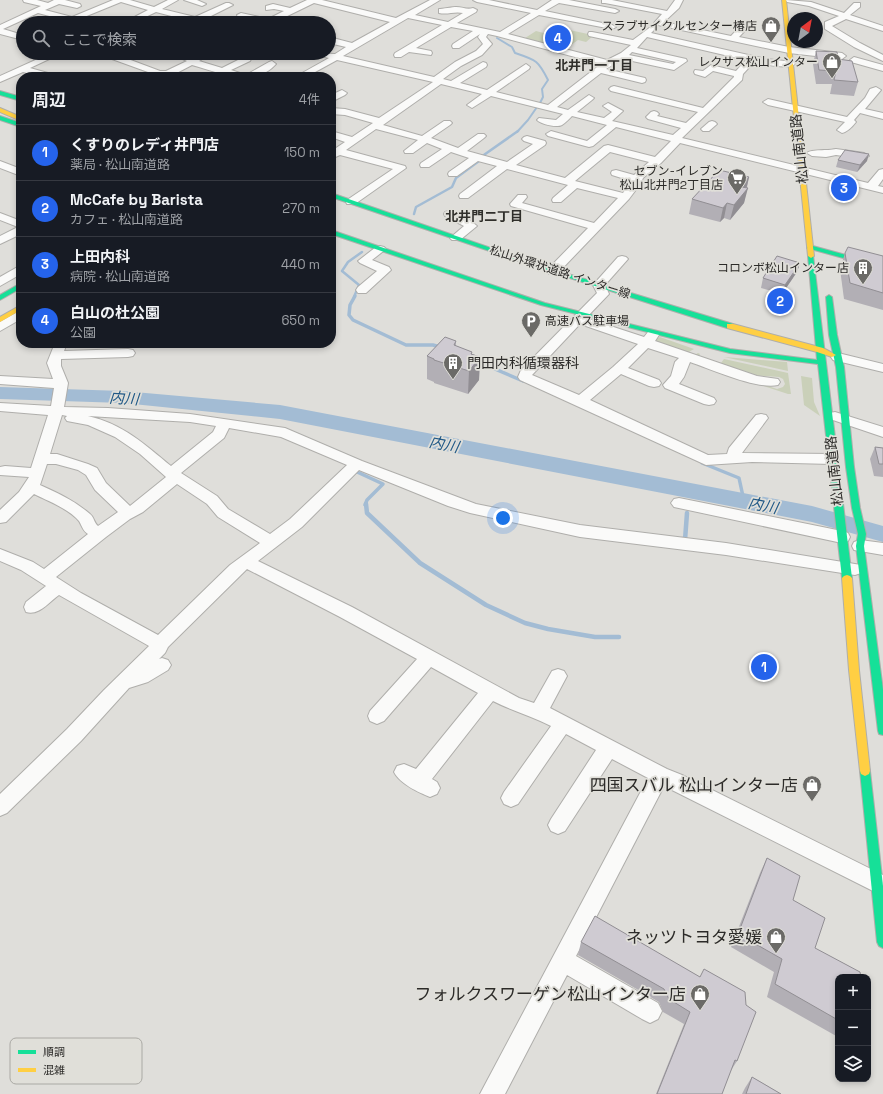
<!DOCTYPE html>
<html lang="ja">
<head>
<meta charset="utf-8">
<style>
	:root { --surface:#171b24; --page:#20242c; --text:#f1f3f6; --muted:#9ea1a6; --line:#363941; --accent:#2563eb }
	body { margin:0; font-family:"Space Grotesk","Noto Sans JP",sans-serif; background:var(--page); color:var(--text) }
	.controls { position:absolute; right:12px; bottom:12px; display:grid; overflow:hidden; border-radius:8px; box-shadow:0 2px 6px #0003 }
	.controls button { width:36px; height:36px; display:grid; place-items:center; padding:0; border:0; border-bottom:1px solid var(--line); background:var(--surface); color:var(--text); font:20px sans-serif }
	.compass { position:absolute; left:787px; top:12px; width:36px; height:36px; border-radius:50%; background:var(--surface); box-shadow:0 2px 6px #0003; rotate:32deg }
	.you { position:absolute; left:503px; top:518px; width:14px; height:14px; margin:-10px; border:3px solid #fff; border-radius:50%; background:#1a73e8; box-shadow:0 0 0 6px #1a73e833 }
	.badge { display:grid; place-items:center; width:26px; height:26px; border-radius:50%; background:var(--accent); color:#fff; font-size:13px; font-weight:700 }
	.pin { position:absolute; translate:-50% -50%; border:2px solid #fff; box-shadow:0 1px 4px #0006 }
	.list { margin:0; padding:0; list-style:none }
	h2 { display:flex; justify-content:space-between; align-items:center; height:52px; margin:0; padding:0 16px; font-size:17px }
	h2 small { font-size:13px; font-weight:400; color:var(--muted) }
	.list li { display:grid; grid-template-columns:26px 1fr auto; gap:12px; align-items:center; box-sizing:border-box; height:56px; padding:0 16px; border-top:1px solid var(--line) }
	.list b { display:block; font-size:15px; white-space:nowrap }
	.list p { margin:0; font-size:13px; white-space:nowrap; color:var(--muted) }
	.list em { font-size:13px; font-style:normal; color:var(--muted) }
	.icon { flex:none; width:22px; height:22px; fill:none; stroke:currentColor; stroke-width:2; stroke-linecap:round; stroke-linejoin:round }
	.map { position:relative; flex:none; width:883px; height:1094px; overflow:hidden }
	.search { position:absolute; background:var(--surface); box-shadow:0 2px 6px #0003; left:16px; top:16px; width:320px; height:44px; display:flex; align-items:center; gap:10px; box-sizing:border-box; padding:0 14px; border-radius:22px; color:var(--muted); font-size:15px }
	.panel { position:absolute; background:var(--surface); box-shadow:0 2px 6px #0003; left:16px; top:72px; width:320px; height:276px; border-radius:16px }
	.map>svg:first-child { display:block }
</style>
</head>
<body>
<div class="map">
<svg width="883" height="1094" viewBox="0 0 883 1094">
	<rect width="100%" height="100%" fill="#dfdeda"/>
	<!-- green -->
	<g fill="#cad0b9">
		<path d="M565,29L597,36H593L586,42L578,40L564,50L522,40L536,31L555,36Z"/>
		<path d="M660,337L694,349L687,353L654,342L656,339Z"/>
		<path d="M698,353L700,354L699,356L721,363L724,359L788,373L791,394H788L733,376L735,375L777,389L783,387L785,384L783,379L779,377L751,375L693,356Z"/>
		<path d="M724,357L787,362L788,371Z"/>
		<path d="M801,376L812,378L814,402L820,416L804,405Z"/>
	</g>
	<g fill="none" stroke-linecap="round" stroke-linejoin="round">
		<!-- stream-far3 -->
		<g stroke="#a3bcd4" stroke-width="2">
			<path d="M497,38L512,47L515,53C536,60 538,60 548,80L542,89L543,97L540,103"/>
			<path d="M517,132L528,120L537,107"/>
		</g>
		<!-- stream-far2 -->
		<g stroke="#a3bcd4" stroke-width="2.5">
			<path d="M481,157L518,131"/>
			<path d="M414,214L416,207L452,187L456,178L479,161"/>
			<path d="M354,297L359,285L342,271L348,262L362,252"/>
		</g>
		<!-- stream-far1 -->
		<g stroke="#a3bcd4" stroke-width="3.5">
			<path d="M355,296L350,305L349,315L353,320L406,345H433L440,347"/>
			<path d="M476,361L523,381"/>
			<path d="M702,463L739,478L744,501"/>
			<path d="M355,471L383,484L367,500L365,505"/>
		</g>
		<!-- stream -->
		<g stroke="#a3bcd4" stroke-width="4.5">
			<path d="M366,504L367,513L420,563L486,605L525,623L548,629L595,637H619"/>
			<path d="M682,539L685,540L687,513"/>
		</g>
		<!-- river -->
		<path fill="#a3bcd4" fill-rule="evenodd" d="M0,387L123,391L280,405L812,506L883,526V542L812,522L280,419L123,403L0,399Z"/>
		<defs>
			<g id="street">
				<path d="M23,0H37L48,3L54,0H65L80,4L81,6L77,8L59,4L45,10L72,17L113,0H130L154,7L168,0H178L162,9L195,17L226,3H229L233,5L203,20L211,23H198L156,12L133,23H123L148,10L121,2L72,22L38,13L3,29L23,35V40L0,34V25L41,6L24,2Z"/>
				<path d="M184,0H197L206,4L202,6Z"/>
				<path d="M307,0H322L396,18L430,0H440L415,15L448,22L463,13C454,11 448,15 439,13V9C442,9 453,7 456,7C463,7 467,10 473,8L477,10L476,12L457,23L500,32L531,13L477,2L473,0H489L537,10L552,0H569L615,9L619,11L615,13L559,3L545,11L612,25L616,27L612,29L539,15L508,34L607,60L621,53L631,45L589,36L588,34L589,32H592L633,40L652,26L656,28L651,33L766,59L794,62L795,64C789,70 763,64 754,62L743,74L742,80L682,138L868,183L879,170L883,169V179L878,186L883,187V193L680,143L661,163L643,178L641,183L629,199L557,274H549L547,271L549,268L588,228L511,206L510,204L518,195H526L527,197L522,203L594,223L618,198L577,188L561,202H553L552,200L553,198L568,185L507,169L468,198H460L459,196L460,194L497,166L478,161L457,176H449L448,174L449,172L469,158L451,152L429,167H421L420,165L421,163L442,149L427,143L413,153H405L404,151L418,140L376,129L346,150L405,166L406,168L355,204H347L346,202L347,200L393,169L340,155L331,159V148H336L345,142L331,137V131L352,137L373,123L345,115L331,114V108L345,109L379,118L433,82L337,60L306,77H295L329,58L316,55L315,53L335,54L346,47L329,43V37L352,43L390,22L314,3L273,23H263L238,17L237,15L241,13L268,19L284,11L274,9L266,10V6L273,4L290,8ZM408,18L442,25L395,53L394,55L395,57H401L409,52L431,55L432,53L431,51L416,48L451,27L473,31L453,44L452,46L453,48H459L480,34L478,37L483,44L476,51L455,62L434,77L343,56ZM488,34L497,36L601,64L548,105L496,92L529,69L530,67L526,64L487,90L460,83L486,67L487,65L486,63L483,62L451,81L443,79L461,66L482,55L492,44L486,37ZM647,37L746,60L736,71L711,65L703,71L695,70L694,72L695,74L705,77L713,71L734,76V77L703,108L614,86L611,87L609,89L611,91L698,112L686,123L657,116L659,114L657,112L654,111L651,112L646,117L648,119L681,128L673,135L612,121L623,111L608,103L603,106L612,112L604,118L577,112L592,100L594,98L589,95L568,110L557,107L601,73L642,83L645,82L646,80L645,78L606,69L623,59L674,70L687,61L686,59L637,48ZM632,52L676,62L673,64L629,55ZM441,84L482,94L467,105L472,108L491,96L563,114L556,120L539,118L537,120C541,124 556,128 562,125C565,123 569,119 572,116L607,125L587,141L551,131L546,134L548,136L589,147L593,146L616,127L671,141L655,157L608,145L604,146L565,178L516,165L545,145L546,143L545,141L527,136L524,137L522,139L524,141L533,144L507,162L467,151L484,138L486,136L484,134H478L458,148L431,138L450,125L452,123L450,121H444L422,136L383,125ZM610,152L649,162L634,175L616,170L612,171L611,173L612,175L631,181L623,193L575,181Z"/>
				<path d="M602,0H612L667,11L675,0H683L679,8L664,22L731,36L744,22H747L751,24L739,37L789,47L842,53L846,56L842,59L789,53L658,25L654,23L662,14L605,3H602Z"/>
				<path d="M786,0L811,2L844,13L854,3H860V7L850,15L883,26V31L846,19L832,26L860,43L883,55V61L854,47L825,29V22L839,16L809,6L787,2Z"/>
				<path d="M51,53H62L30,68L55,75L56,77H42L23,72L0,82V76Z"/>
				<path d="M100,53H112L160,71H166L187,61L170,53H183L193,57L201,53H212L199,61L222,68L244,57H250L251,59L250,61L231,70L246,75L269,62L272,61L276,64C254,89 218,72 192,65L169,77H158L159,76L101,55Z"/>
				<path d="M854,57L883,65V71L851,62L850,60Z"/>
				<path d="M876,87L881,90L865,109L883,113V119L860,113L854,120L856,122C853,126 847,132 842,133L837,130L845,122L768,105L763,102L768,99L847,117L865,98L870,89Z"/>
				<path d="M342,90L347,93L345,95L331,102V95Z"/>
				<path d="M712,121L715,122L717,124L709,131H703L701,129L709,122Z"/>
				<path d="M836,149L864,153L869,156L864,159L836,155L826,157L812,156L807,153C811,149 828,151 836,149Z"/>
				<path d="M0,161L21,169V176L0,168Z"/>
				<path d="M449,211L467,218L477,226L460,240H452L450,238L464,226L445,216L444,214L445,212Z"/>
				<path d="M0,213L21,221V234L0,244V236L18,227L0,220Z"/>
				<path d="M380,246L384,247L386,249L372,260L389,267L391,270L366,293H358L356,290L358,287L377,271L360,263L358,261L376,247Z"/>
				<path d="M622,256L626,257L628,259L605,285L609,294L586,318L644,337L648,332H658L659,335L655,341L757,376L778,379L780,382L778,385C757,390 711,369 690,362L684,377L679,384L714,398L716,401L714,404L709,405L704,404L665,388L663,385L671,376L675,362L679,358L648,348L628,368L659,380L661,383L659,386L654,387L649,386L621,374L590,400L708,455L727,454L729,448L756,415L761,414L766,415L768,418L742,453L832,454L837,456L839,459L837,462L832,464L752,462L706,465L520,380L518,377L521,370L597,293L593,285L618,257ZM580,324L638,344L613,367L579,395L532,375Z"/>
				<path d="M21,265V274L0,286V277Z"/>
				<path d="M21,310V319L0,331V322Z"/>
				<path d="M55,343H67L64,351L128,349L133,350L135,353L133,356L128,357L61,359V366L68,383L64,407L108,408L190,414L285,428L362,461L476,504L580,525L726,543L861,565L863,569L861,573L855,575L726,555L580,537L470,513L448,506L359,470L302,527L258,561L352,607L519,698L534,703L552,671L558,669L564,671L567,676L550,708L667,769L682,775L883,875V896L664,786L576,956L658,1003L662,1011L658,1019L650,1023L642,1019L567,975L505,1094H480L648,778L612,759L565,831L558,834L551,831L548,825L551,819L596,750L566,734L518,804L511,807L504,804L501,798L504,792L551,726C532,716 512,711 493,701L432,779L437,782L440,788L437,794L430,797C418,792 400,784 394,772L397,766L404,764L416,769L478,693L431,667L384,721L377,724L370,721L368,716L370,711L417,659L340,617L247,569L168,647L165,653L159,659L162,658L168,660L171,665L168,670L148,682L129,688L81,741L7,813L0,816V794L67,729L104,690L149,646L59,595C49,602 39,616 26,612L24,607L26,602L46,586L21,570L0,561V549L33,562L44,569L88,534C83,531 82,526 79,521C69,509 48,501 34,494L6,522L0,523V510L19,492L29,477L0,475V467L5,466L31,468L48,415L0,411V403L51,406L54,388L0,384V376L53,379L47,363ZM62,415L67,416L65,418L67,421L88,425L115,437L140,454L166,477L130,506L106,483L97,468L88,464L57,454H50ZM88,416L190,422L216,426L213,432L171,466C144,444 123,424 88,416ZM229,428L281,437L347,465L290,519L270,534L228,509L217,496L181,473L224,438ZM47,464H56L78,470L86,475L95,490L118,512L98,526C94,523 94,517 90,514C75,501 58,493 40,485ZM177,484L207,504L218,517L260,543L230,565L158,635L81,593L56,577L106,537L130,519L143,512Z"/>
				<path d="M838,353L883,364V372L833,360L831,357L833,354Z"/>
				<path d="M835,412L883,427V437L830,419L828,416L830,413Z"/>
				<path d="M679,498L842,531L848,533L850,537L848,541L842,543L674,507L671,503L674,499Z"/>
				<path d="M860,540L883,543V555L854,550L852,546L854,542Z"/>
			</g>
			<g id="fast">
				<path d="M0,91L21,97V101L0,95Z"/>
				<path d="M0,116L21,123V127L0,120Z"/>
				<path d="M331,193L555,270L733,324L734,326L730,328H727L551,272L331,197Z"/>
				<path d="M331,230L545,303L730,349L817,360L808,256L813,255L852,578L850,580H844L842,578L818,364L730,353L541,305L331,234Z"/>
				<path d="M809,245L883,265V269L807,248V246Z"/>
				<path d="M21,283V288L0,300V295Z"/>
				<path d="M829,295L832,297L837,335L844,367L854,467L860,508L866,534L864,546L883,690V735L879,734L878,731L856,546L858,534L852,508L846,467L836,367L829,335L826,297Z"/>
				<path d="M865,766L869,768L870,771L883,886V948L879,946L877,942L860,771L861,768Z"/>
			</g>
			<g id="slow">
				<path d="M782,0H786L814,256L811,258L808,256Z"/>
				<path d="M0,108L21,117V121L0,112Z"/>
				<path d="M21,305V310L0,322V317Z"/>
				<path d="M727,324H733L823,348L836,355L832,357L817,352L727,328Z"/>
				<path d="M847,575L850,576L852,578L859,670L870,771L869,774L865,776L861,774L860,771L849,670L842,578L844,576Z"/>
			</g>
		</defs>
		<!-- street casing -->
		<use href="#street" stroke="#afaeab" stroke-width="2"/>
		<!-- fast casing -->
		<use href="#fast" stroke="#afaeab" stroke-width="2"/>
		<!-- slow casing -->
		<use href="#slow" stroke="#afaeab" stroke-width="2"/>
		<!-- street -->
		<use href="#street" fill="#fafaf9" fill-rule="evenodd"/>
		<!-- fast -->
		<use href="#fast" fill="#16e098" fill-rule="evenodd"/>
		<!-- slow -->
		<use href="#slow" fill="#ffcf43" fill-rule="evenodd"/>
	</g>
	<!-- wall -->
	<g fill="#b2afb5">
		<path d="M816,51L838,59L858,82L854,96L830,94L832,84H816L813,64Z"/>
		<path d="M838,160L867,161L857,172L836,167Z"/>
		<path d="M749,177L744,203L730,220L724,218L720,222L689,214L692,199Z"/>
		<path d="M845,253L883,256V310L844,299L840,269Z"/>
		<path d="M800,263L797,272L782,294L761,288L763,278Z"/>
		<path d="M456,341V346L472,352V354L480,357L479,380L468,394L434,383V382L427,379V356Z"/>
		<path d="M875,447L883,448V477L874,476L870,459Z"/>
		<path d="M767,858L793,900L815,948L838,977V1037L767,997L774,972L731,947L760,873Z"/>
		<path d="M581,942L700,977L737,1061L730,1072L722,1094H656L684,1024L663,1012L659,1002L578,955Z"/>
		<path d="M752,1077L781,1094H742L745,1088Z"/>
	</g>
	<!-- shaded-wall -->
	<g fill="#918e93">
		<path d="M869,154L867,161L857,172L860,165Z"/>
		<path d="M749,177L746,190L748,188L744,203L730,220L734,205L741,187Z"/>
		<path d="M727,203L724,218L720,222L723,208Z"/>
		<path d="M800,263L797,272L782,294L785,285Z"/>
		<path d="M472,352V367L480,357L479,380L468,394L469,371L471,354Z"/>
	</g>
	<!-- building -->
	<g fill="#cfcbd2" stroke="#918e93">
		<path d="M816,51L837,52L838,59L852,61L858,82L834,80L836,71L819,70Z"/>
		<path d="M845,150L869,154L860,165L838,160Z"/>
		<path d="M719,170L749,177L741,187L748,188L734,205L727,203L723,208L692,199Z"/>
		<path d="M848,247L883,256V293L850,283L845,253Z"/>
		<path d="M777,256L800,263L785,285L763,278Z"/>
		<path d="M445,337L456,341L454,345L472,352L471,354L480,357L469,371L434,360V359L427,356Z"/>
		<path d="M875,447L883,448V464H879Z"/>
		<path d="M767,858L800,876L793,900L825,918L815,948L860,972L861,977H838V1020L775,984L782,959L738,934Z"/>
		<path d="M595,916L700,977L704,969L745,992L746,1005L756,1012L737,1061L735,1060L722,1094H657L690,1012L669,999L664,989L581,942Z"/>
		<path d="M752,1077L781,1094H746Z"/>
	</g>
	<!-- icons -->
	<defs>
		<symbol id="shop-pin" viewBox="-11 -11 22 30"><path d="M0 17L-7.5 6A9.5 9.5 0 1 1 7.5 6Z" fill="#6b6a67" stroke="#e0dfd9"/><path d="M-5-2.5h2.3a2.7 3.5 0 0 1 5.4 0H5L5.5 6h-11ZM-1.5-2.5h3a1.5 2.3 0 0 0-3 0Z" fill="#fff"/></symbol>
		<symbol id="supermarket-pin" viewBox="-11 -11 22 30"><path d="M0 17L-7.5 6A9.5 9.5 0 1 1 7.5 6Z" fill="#6b6a67" stroke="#e0dfd9"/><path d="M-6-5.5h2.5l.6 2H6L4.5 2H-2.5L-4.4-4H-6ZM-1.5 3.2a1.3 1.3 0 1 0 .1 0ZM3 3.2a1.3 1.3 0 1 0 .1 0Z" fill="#fff"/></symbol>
		<symbol id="building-pin" viewBox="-11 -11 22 30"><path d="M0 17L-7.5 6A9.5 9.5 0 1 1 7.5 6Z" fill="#6b6a67" stroke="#e0dfd9"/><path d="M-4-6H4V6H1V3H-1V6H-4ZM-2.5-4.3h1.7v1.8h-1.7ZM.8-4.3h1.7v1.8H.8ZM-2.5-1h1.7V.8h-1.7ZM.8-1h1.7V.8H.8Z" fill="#fff"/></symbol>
		<symbol id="parking-pin" viewBox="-11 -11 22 30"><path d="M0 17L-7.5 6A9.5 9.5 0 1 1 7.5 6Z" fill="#6b6a67" stroke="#e0dfd9"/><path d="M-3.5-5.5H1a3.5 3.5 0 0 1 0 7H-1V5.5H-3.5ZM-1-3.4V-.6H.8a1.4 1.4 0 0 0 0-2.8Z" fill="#fff"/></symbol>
	</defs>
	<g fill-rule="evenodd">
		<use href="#shop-pin" x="760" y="15" width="22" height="30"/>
		<use href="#shop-pin" x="821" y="51" width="22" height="30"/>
		<use href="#supermarket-pin" x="726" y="167" width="22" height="30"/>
		<use href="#building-pin" x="852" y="257" width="22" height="30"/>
		<use href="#parking-pin" x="520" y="310" width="22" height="30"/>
		<use href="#building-pin" x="442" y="352" width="22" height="30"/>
		<use href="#shop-pin" x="801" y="774" width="22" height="30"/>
		<use href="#shop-pin" x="765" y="926" width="22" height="30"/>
		<use href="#shop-pin" x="689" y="983" width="22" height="30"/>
	</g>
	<g text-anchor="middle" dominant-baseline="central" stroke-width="3.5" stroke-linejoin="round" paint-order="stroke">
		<!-- far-poi labels -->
		<g font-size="12" fill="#2c2b29" stroke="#e0dfd9" text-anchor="end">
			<text x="757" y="26">スラブサイクルセンター椿店</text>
			<text x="818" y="62">レクサス松山インター</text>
			<text x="723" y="171">セブン-イレブン<tspan x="723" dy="14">松山北井門2丁目店</tspan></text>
			<text x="849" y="268">コロンボ松山インター店</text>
			<text x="545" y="321" text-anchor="start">高速バス駐車場</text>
		</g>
		<!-- far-street labels -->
		<g font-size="12" fill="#2c2b29" stroke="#e0dfd9">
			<text transform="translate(560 272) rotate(18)">松山外環状道路 インター線</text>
		</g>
		<!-- far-neighbourhood labels -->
		<g font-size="13" font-weight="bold" fill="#302f2b" stroke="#e0dfd9">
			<text x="594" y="65">北井門一丁目</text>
			<text x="484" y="216">北井門二丁目</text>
		</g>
		<!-- street labels -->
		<g font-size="14" fill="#2c2b29" stroke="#e0dfd9">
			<text transform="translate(799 149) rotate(-96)">松山南道路</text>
			<text transform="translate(834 471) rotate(-96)">松山南道路</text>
		</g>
		<!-- poi labels -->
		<g font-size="14" fill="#2c2b29" stroke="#e0dfd9" text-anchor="start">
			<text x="467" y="363">門田内科循環器科</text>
		</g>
		<!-- water labels -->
		<g font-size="15" font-style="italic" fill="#215987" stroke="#e0dfd9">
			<text transform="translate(124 398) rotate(4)">内川</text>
			<text transform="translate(444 444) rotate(11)">内川</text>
			<text transform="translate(763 505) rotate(11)">内川</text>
		</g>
		<!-- near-poi labels -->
		<g font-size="17" fill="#2c2b29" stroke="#e0dfd9" text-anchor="end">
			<text x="798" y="785">四国スバル 松山インター店</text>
			<text x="762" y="937">ネッツトヨタ愛媛</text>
			<text x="686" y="994">フォルクスワーゲン松山インター店</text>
		</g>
	</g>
	<!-- legend -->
	<rect x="10" y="1038" width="132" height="46" rx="6" fill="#e0dfd9" stroke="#aaa9a4" stroke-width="1"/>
	<rect x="18" y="1050" width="18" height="4" fill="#16e098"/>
	<rect x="18" y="1068" width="18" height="4" fill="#ffcf43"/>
	<g font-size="11" fill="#2c2b29">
		<text x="43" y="1056">順調</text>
		<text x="43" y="1074">混雑</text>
	</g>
</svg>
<div class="controls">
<button>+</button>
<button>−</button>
<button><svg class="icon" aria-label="layers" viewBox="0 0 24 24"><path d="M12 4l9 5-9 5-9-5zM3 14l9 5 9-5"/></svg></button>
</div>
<svg class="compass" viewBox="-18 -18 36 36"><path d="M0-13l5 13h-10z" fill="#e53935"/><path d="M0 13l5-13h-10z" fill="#9ea1a6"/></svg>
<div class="you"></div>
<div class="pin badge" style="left:764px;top:667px">1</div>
<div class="pin badge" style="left:780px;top:301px">2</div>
<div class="pin badge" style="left:844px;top:188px">3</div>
<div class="pin badge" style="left:558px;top:38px">4</div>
<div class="search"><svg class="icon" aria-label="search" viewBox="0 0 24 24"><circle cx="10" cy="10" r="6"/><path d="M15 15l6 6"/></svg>ここで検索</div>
<section class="panel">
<h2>周辺<small>4件</small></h2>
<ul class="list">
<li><span class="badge">1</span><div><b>くすりのレディ井門店</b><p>薬局 · 松山南道路</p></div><em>150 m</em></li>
<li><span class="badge">2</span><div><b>McCafe by Barista</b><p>カフェ · 松山南道路</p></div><em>270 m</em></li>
<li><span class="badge">3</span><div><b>上田内科</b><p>病院 · 松山南道路</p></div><em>440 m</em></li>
<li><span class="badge">4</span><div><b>白山の杜公園</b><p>公園</p></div><em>650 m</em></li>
</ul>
</section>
</div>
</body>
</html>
